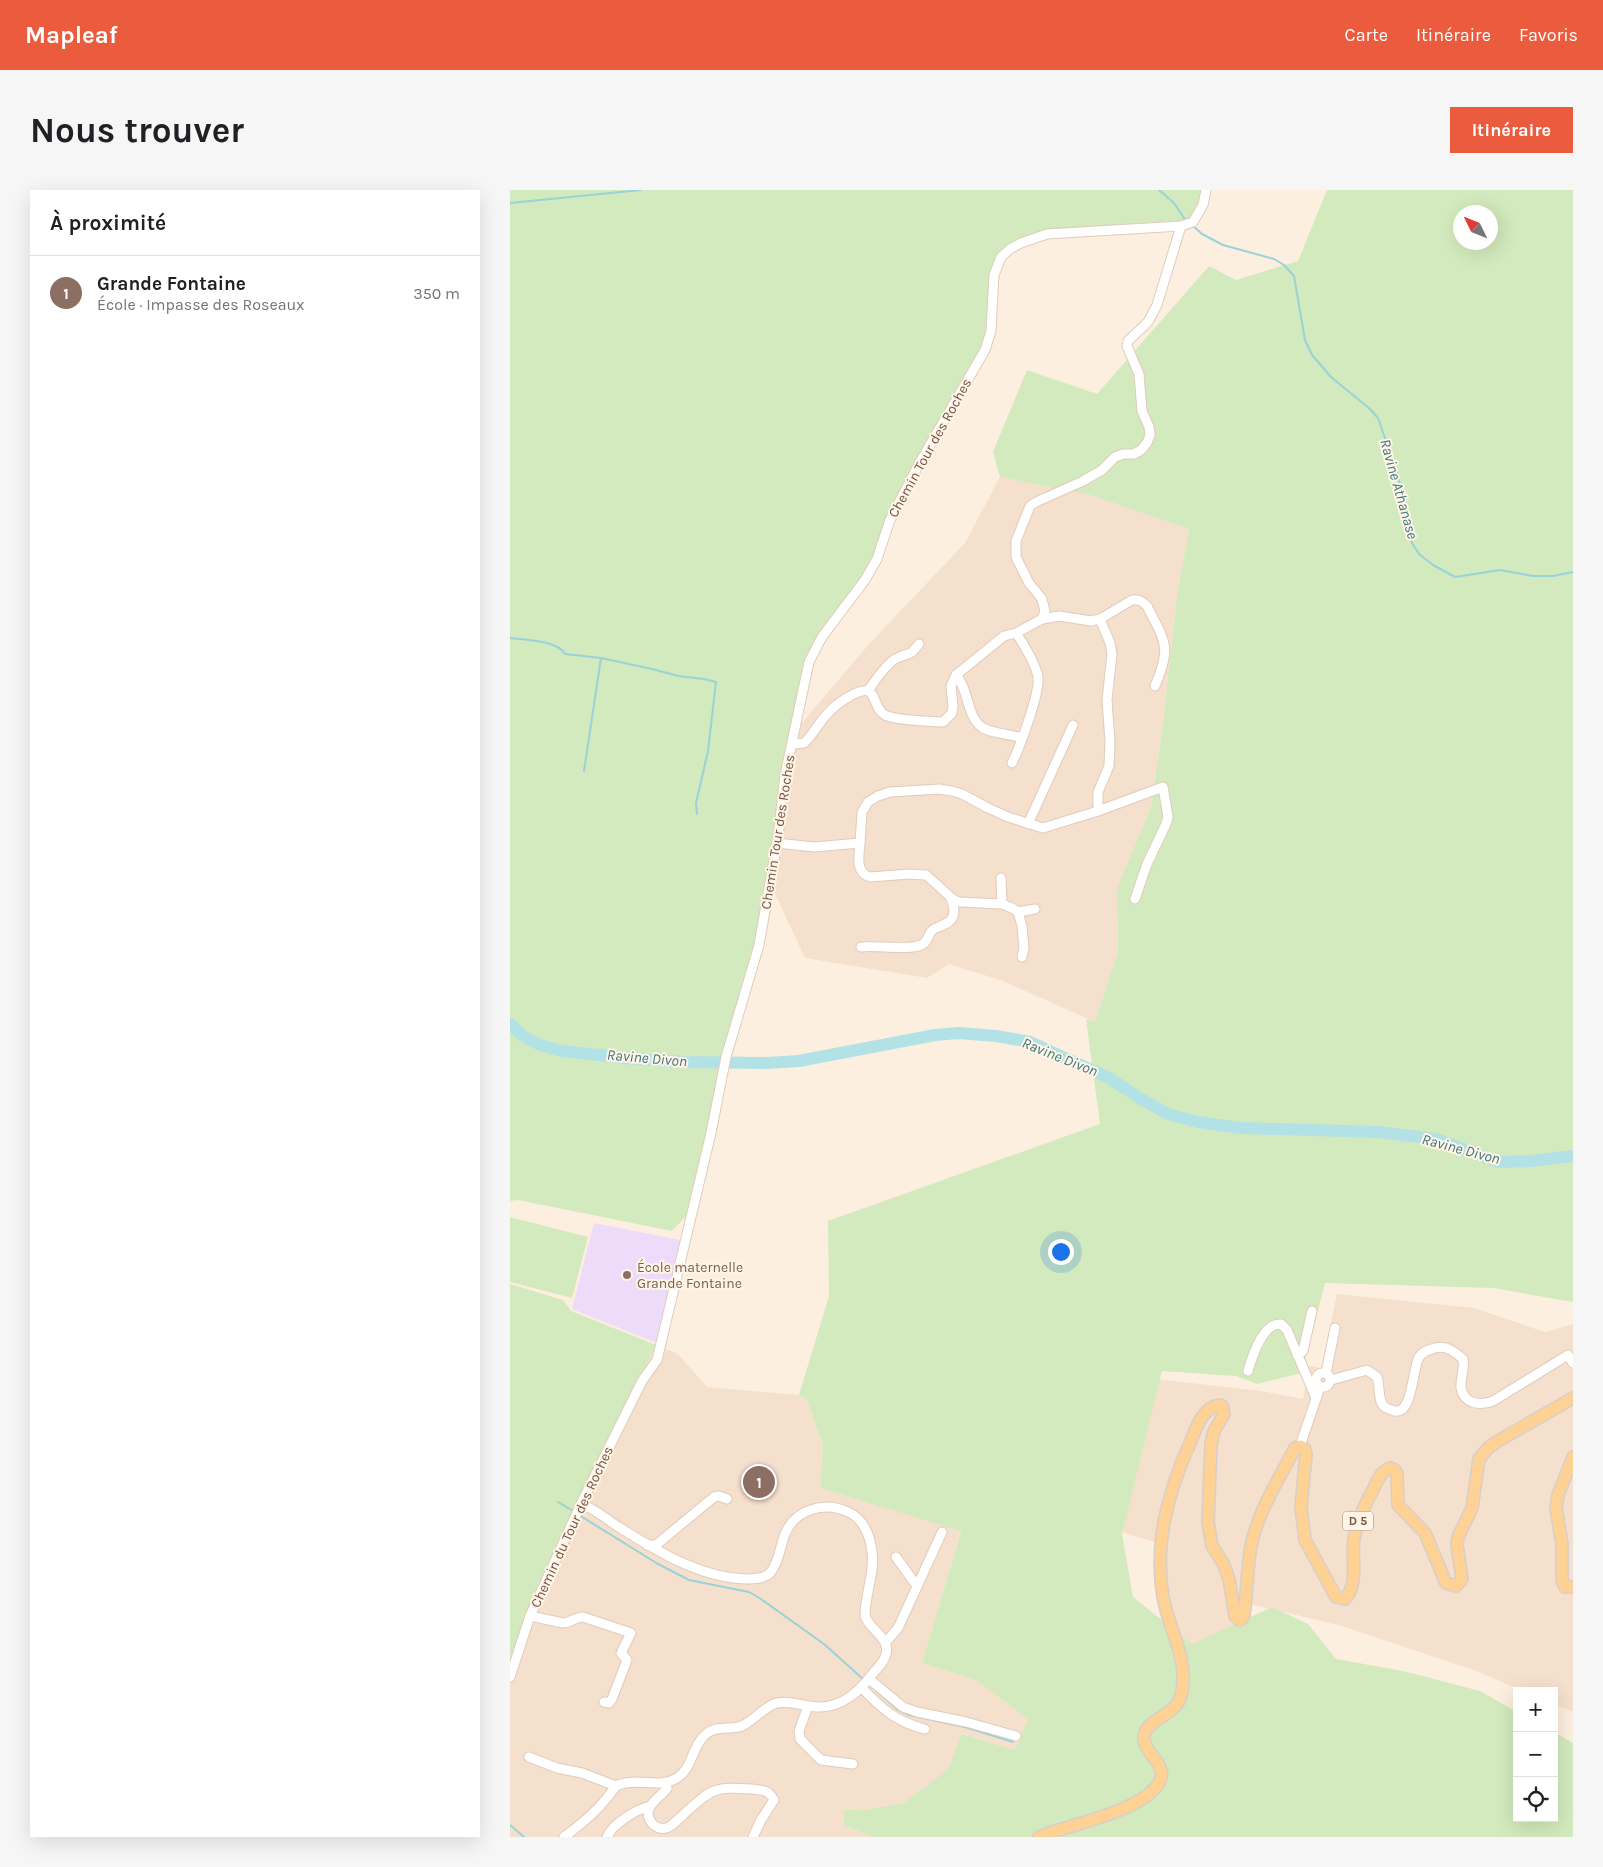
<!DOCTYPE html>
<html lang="fr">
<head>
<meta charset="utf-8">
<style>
	:root { --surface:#fff; --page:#f6f6f6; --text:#202124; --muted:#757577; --line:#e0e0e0; --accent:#eb5c3f }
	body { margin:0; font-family:Karla,sans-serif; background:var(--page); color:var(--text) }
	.controls { position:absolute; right:15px; bottom:15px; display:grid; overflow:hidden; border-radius:0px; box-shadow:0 5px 20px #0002 }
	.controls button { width:45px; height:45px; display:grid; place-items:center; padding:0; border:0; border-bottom:1px solid var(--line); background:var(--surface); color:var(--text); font:25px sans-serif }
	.compass { position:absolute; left:943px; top:15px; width:45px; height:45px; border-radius:50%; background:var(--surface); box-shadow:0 5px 20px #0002; rotate:313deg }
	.you { position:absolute; left:550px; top:1061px; width:18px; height:18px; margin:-12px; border:4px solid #fff; border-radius:50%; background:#1a73e8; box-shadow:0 0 0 8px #1a73e833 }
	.badge { display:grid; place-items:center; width:32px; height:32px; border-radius:50%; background:var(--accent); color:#fff; font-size:16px; font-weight:700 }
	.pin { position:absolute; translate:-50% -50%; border:2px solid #fff; box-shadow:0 1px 5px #0006 }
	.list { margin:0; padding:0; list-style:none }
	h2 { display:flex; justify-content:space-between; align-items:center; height:65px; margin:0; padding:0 20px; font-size:21px }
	h2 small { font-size:16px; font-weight:400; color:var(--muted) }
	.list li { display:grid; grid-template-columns:32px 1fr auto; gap:15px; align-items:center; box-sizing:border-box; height:75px; padding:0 20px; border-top:1px solid var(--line) }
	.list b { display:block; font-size:19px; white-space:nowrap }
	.list p { margin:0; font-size:16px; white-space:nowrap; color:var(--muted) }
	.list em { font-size:16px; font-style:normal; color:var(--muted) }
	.icon { flex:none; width:28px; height:28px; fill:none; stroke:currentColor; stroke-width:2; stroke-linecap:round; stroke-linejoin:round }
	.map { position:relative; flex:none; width:1063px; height:1647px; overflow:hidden; border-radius:0px }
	header { display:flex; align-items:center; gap:30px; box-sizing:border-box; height:70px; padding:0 25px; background:var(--accent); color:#fff }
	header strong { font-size:24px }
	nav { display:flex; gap:28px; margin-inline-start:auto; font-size:18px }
	.intro { display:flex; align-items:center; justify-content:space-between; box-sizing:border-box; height:120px; padding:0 30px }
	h1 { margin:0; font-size:35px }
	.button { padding:12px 22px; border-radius:0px; background:var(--accent); color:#fff; font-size:18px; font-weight:700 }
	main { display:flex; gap:30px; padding:0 30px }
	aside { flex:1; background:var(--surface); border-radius:0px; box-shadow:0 5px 20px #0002 }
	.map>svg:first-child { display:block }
</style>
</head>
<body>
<header>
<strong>Mapleaf</strong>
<nav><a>Carte</a><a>Itinéraire</a><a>Favoris</a></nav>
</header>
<div class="intro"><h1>Nous trouver</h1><a class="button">Itinéraire</a></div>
<main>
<aside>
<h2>À proximité<small></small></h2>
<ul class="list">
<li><span class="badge" style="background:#8d6e63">1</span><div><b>Grande Fontaine</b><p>École · Impasse des Roseaux</p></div><em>350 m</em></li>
</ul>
</aside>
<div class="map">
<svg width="1063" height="1647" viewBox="0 0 1063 1647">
	<rect width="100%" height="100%" fill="#fdefdf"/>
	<!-- residential -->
	<g fill="#f4e0cd">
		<path d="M490,287L580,305L679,339L667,406L652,541L641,617L607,698L608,761L585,832L493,791L439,774L417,788L295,768L258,689L285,541L359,454L455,353Z"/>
		<path d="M827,1104L964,1118L1035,1142L1063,1134V1522L1044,1514V1501H1013L966,1481L829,1435L736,1413L721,1472L669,1455L660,1433L651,1354L588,1335L628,1187L751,1201L793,1209L799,1176L811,1178Z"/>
		<path d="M146,1155L168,1164L197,1197L289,1205L297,1210L313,1255L310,1298L451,1340L412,1473L466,1490L518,1529L505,1560L451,1544L439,1578L394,1613L356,1620L333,1619L334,1635L362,1647H0V1471L17,1423Z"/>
	</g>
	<!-- education -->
	<path fill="#ecdcf9" d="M84,1033L171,1050L147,1153L62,1119Z"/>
	<!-- green -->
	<g fill="#d2eabd" fill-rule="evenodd">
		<path d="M0,0H696L683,32L537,44L491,67L481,141L409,274L367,369L299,472L249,755L178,1024L162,1041L8,1010L0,1011Z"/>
		<path d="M817,0H1063V1112L983,1098L815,1093L792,1183L747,1194L726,1186L652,1181L612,1344L623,1407L682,1454L762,1417L798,1434L826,1469L893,1481L970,1501L1007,1522V1628H1044V1542L1063,1553V1647H362L334,1635L333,1619L356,1620L394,1613L439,1578L451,1544L505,1560L518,1529L466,1490L412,1473L451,1341L310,1298L313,1255L297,1210L289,1205L319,1106L318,1031L590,934L576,829L585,832L608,761L607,698L641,617L652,541L667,406L679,339L580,305L490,287L483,262L517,180L587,204L699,76L726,90L788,71ZM951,22H981V52H951Z"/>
		<path d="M0,1027L78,1047L62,1108L0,1092Z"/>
		<path d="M0,1094L53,1110L61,1121L146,1155L17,1423L0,1471Z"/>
	</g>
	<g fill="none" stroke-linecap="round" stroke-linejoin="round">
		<!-- stream -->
		<g stroke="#99d2d8" stroke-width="2">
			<path d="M649,0L664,13L676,31"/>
			<path d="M0,13L131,0"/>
			<path d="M682,35L692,44L713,55L764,69L774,75L784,86L795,150L802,165L821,187L860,219L868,228L887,283L894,310L897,339L902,353L909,364L923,375L945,387L990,380L1023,386H1043L1063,382"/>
			<path d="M0,448C15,450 47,450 55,464L91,468L142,479L168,486L194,489L206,492L198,561L186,613L187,624"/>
			<path d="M74,581L91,468"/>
			<path d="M48,1312L65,1322"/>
			<path d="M69,1325L148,1374L179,1390L239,1402L248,1407L314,1454L353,1489"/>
			<path d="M361,1496L387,1519L399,1525L455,1537L503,1552"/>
			<path d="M0,1635L14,1647"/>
		</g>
		<!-- river -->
		<path stroke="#b3e2e6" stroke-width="12" d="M0,834L13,846L30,855L52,861L125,869L174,872L257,873L289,871L425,845L448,843L486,846L520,852L599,888L631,909L658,924L688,932L730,938L868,942L926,949L989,972L1021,971L1063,966"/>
		<defs>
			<g id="minor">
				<path d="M532,429L549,426L581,431L590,429L622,410C629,409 632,411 637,416C655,452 662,456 645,496"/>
				<path d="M446,485C459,499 456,527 473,538C484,544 500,544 512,548"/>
				<path d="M358,501C364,492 378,472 387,468C400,462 399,467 409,454"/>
				<path d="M283,554L294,553C304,544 309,532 318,523C325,515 348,498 358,501C366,504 365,520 375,525C387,531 419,531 433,532L442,523L443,517L441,496L446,485L494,446L506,443L532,429L535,421L532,409L519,393L506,367V351L520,316L526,312L573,291L592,280L605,267L613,264H624L631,260L637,253L640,245L639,237L632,221L629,184L617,156L618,151L638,132L647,115L671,36"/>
				<path d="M502,573C509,559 530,503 528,488C527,476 513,453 506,443"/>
				<path d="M588,621V602L599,576L600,552L597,510L602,464L600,453L590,429"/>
				<path d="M518,634L563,535"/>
				<path d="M267,653L304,657L350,653L352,622L358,612L368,606L380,602L429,599L442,601L452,604L478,618L498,627L533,638L588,621L653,597L658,627L656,634L637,674L625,709"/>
				<path d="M350,653C349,665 345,683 360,687L399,684L416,685L444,710L450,712L492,714L502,718L508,722L512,736L514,758L512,767"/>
				<path d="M491,688L492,714"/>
				<path d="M508,722L525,719"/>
				<path d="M351,757C366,755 403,761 413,754C419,750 418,742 424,739C428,737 432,736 435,734C447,729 445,717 440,707"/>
				<path d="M787,1165L793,1161L802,1121"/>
				<path d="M738,1181C742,1167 753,1132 771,1134L777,1140L806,1208"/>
				<circle cx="813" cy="1190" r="7"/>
				<path d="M816,1183L825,1138"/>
				<path d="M821,1190L857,1180L867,1187C870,1196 868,1206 872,1214C875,1218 877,1219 882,1220C903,1229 902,1179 909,1167C912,1163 917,1160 922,1159C935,1154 944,1161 953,1169C955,1179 950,1188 951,1198C954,1214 970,1216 983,1211L1058,1165L1063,1173"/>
				<path d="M790,1256L810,1197"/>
				<path d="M137,1355H146L204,1307L209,1306L217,1309"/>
				<path d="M386,1367L407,1396"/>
				<path d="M20,1426L53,1433C60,1433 65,1427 73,1427L121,1443L111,1463L117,1470L102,1509L99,1513L94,1512"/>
				<path d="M376,1452L388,1438L432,1342"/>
				<path d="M0,1487L20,1426L71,1314L132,1191L147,1170L201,943L216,867L249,755L268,647L275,585L299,472L312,447L355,390L367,369L380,330L409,274L475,160L481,141L484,85L491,67L500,59L511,53L537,44L671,36L683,32L693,15L696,0"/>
				<path d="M359,1489L393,1517L407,1522L456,1532L506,1546"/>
				<path d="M351,1497C371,1518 386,1532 415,1539"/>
				<path d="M298,1516L289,1541L290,1549L311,1570L343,1574"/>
				<path d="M19,1567L47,1578L72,1583L106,1596"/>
				<path d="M155,1593L157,1598C152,1606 142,1610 139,1619C135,1630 147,1643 159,1637C165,1633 171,1627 176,1622C204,1597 205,1597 242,1599C252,1600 259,1600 264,1610L251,1630L243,1647"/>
				<path d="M54,1647C69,1636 84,1624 96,1609C100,1605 104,1597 108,1595C128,1587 149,1599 167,1588C183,1578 182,1555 196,1544C205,1536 218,1539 229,1537C242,1533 251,1519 264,1514C277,1509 295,1517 309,1517C333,1517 350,1501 364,1482C368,1478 373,1473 375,1467C383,1449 360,1441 355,1426C355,1404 365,1383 362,1362C360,1345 354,1329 338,1322C315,1311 285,1319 275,1344C270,1356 269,1373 260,1383C254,1389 243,1389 235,1389C187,1387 146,1360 107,1336C96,1329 84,1318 71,1314"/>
				<path d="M97,1647C103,1633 126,1620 140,1616"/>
			</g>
			<g id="major">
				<path d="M1063,1267L1048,1305L1046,1318L1052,1354V1390L1055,1397H1063"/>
				<path d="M529,1647C560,1634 625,1623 646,1597C664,1576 632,1564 634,1547C635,1529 666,1526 671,1506C680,1470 659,1441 653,1407C644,1353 658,1302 680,1253C686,1239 692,1218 709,1215L712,1216L714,1224L704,1241L701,1254L698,1332L702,1356L713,1373L719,1389L725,1426L729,1430L732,1429L734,1425C737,1402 737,1379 741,1356C748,1321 769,1289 785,1258L790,1256L795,1259L796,1264L791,1317L795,1350L826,1407L835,1409C849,1394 841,1368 844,1349C847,1330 855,1314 864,1298C868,1289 871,1281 881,1278L885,1280L887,1284L888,1315L915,1343L936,1393L946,1396L952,1389L947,1355L948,1347L962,1318L969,1269L978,1258L988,1251L1063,1208"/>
			</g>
		</defs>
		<!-- minor casing -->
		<use href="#minor" stroke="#e1cbbb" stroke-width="11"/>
		<!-- major casing -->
		<use href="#major" stroke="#d8cfcb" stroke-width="14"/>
		<!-- minor -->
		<use href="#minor" stroke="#fff" stroke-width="9"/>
		<!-- major -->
		<use href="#major" stroke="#fed194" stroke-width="11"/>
	</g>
	<!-- markers -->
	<circle fill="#8d6e63" stroke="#fff4e5" stroke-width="2" cx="117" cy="1085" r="5"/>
	<g text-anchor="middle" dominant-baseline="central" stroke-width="4" stroke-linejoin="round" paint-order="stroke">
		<!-- shield labels -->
		<rect fill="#fff4e5" stroke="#9d8476" stroke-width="1" x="833" y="1321.5" width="30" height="19" rx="4"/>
		<g font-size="12" font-weight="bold" fill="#735446">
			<text x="848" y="1331">D 5</text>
		</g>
		<!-- street labels -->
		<g font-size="14" fill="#735446" stroke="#fff4e5">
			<text transform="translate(420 258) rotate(-61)">Chemin Tour des Roches</text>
			<text transform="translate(268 642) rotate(-81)">Chemin Tour des Roches</text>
			<text transform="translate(62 1337) rotate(-65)">Chemin du Tour des Roches</text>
		</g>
		<!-- education labels -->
		<g font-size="14" fill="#785e54" stroke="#fff4e5" text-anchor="start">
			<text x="127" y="1077">École maternelle<tspan x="127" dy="16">Grande Fontaine</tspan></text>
		</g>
		<!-- water labels -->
		<g font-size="15" font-style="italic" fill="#3d7981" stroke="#fff4e5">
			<text transform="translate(889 299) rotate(74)">Ravine Athanase</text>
			<text transform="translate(550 867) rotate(22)">Ravine Divon</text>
			<text transform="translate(137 868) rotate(5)">Ravine Divon</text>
			<text transform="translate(951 959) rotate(15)">Ravine Divon</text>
		</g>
	</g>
</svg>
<div class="controls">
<button>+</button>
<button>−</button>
<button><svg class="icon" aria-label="locate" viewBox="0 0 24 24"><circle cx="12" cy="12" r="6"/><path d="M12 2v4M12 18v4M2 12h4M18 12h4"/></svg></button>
</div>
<svg class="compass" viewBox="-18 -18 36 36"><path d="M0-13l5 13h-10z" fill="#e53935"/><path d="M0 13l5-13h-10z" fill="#757577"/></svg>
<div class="you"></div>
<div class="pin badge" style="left:249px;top:1292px;background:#8d6e63">1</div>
</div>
</main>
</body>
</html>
